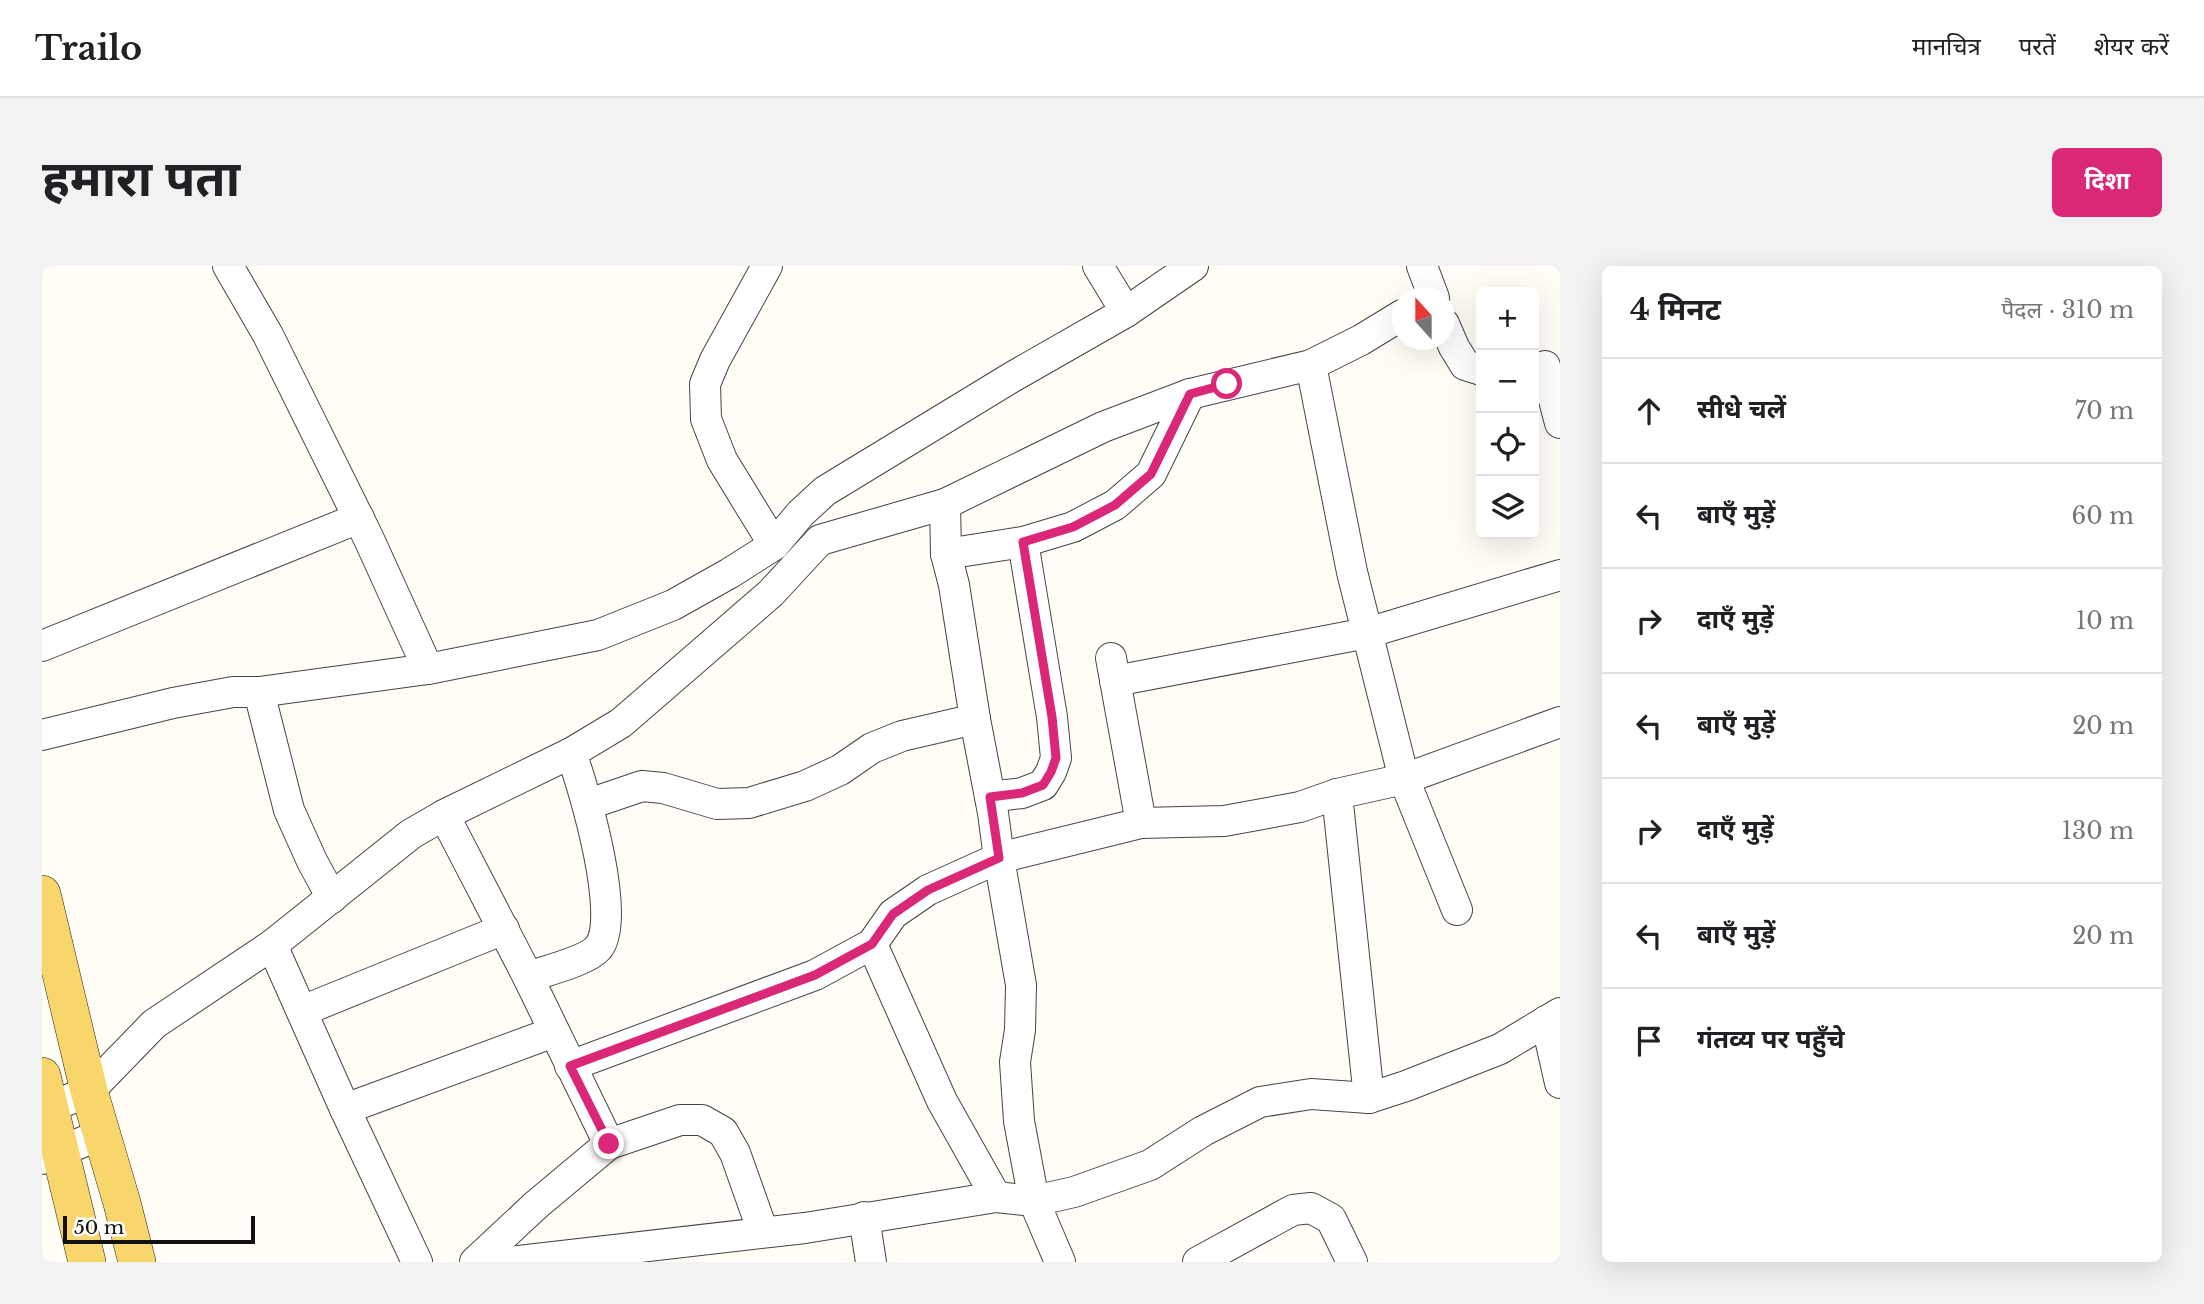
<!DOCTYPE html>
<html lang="hi">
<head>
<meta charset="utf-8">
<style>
	:root { --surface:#fff; --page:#f2f2f2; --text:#202124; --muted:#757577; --line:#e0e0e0; --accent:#db2777 }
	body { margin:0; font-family:"Libre Baskerville","Noto Sans Devanagari",serif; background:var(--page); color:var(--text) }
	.controls { position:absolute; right:21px; top:21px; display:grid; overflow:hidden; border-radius:10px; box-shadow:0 7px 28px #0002 }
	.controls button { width:63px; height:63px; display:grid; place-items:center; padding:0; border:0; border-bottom:2px solid var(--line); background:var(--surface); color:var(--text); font:35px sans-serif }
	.compass { position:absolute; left:1350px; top:21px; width:63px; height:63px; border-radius:50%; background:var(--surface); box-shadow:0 7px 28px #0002; rotate:339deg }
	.scale { position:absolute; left:21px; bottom:18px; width:192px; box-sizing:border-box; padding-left:7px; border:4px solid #111; border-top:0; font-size:19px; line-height:24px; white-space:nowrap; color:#111; -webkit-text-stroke:5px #fff; paint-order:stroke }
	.stop { position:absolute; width:21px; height:21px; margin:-16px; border:5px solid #db2777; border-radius:50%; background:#fff }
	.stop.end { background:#db2777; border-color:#fff; box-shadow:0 2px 7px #0008 }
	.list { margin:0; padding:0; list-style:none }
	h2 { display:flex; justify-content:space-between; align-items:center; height:91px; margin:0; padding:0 28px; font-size:30px }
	h2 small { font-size:23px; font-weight:400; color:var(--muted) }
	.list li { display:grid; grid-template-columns:46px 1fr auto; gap:21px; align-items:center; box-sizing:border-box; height:105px; padding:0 28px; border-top:2px solid var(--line) }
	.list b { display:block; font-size:26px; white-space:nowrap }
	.list em { font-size:23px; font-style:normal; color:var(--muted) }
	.icon { flex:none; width:38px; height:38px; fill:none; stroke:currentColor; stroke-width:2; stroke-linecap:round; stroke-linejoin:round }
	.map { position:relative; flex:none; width:1518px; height:996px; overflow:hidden; border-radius:10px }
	header { display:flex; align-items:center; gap:42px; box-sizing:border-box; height:98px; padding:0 35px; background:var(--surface); border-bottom:2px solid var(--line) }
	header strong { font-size:33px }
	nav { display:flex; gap:38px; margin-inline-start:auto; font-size:24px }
	.intro { display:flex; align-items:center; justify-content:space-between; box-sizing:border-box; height:168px; padding:0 42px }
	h1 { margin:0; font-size:49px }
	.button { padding:18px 32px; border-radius:10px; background:var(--accent); color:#fff; font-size:24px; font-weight:700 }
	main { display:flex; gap:42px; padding:0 42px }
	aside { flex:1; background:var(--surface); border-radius:10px; box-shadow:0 7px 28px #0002 }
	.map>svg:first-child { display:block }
</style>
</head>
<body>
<header>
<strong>Trailo</strong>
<nav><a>मानचित्र</a><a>परतें</a><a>शेयर करें</a></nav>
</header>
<div class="intro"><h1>हमारा पता</h1><a class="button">दिशा</a></div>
<main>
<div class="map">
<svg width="1518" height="996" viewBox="0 0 1518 996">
	<rect width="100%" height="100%" fill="#fffdf5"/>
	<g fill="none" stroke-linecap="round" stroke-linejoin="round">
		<defs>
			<g id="minor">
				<path d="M186,0L226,69L326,271L386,403"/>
				<path d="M725,0L673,94L663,118L664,153L680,194L732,279"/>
				<path d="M1056,0L1084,46"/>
				<path d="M1380,0L1392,32"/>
				<path d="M1402,58L1412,81L1423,99L1439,104"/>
				<path d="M1269,99L1310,306L1362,513L1415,644"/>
				<path d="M1503,100L1518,157"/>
				<path d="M903,238L904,288L912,319L933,453L951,547L957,592L979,719L978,764L973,796L977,855L992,935L1018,996"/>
				<path d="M904,288L981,276L1031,261L1073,239L1109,208L1148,128"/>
				<path d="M0,380L317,252"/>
				<path d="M1069,392L1099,557"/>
				<path d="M1073,415L1325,367L1518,309"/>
				<path d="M217,426L247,544L270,595L290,632"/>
				<path d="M0,469L131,437L191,426H217L386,403L556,369L631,339L688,307L732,279L759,247L783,225L972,110L1084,46L1151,0"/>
				<path d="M1295,528L1327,832"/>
				<path d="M948,531L980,527L1001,519L1009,506L1014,492L1010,451L981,276"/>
				<path d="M547,538L600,520L621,522L675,538L707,537L763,520L798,504L830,482L860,470L933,453"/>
				<path d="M402,549L486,711L567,878"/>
				<path d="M830,678L900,835L954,931"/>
				<path d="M230,679L303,843L375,996"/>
				<path d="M486,711C503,705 545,695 556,682C581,654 542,522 529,487"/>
				<path d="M260,745L462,663"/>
				<path d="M1504,755L1518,817"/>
				<path d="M528,800L773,709L830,678L851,648L886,624L957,592L1099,557L1182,555L1258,541L1295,528L1362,513L1518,456"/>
				<path d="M303,843L512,766"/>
				<path d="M0,845L47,825L112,758L230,679L369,568L402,549L529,487L579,457L729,327L778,274L903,238L1061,161L1148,128L1269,99L1319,74L1360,49"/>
				<path d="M0,893L60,868"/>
				<path d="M822,951L829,996"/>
				<path d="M433,996L494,939L567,878L638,854H660L681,866L693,887L721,966"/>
				<path d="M468,996L763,962L954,931L992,935L1032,926L1108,899L1161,865L1218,836L1269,828L1327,832L1364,820L1458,783L1518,747"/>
				<path d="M1156,996L1251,944L1269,942L1289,953L1310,996"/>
			</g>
			<g id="major">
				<path d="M0,628L47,825L80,937L95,996"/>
				<path d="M0,810L45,996"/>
			</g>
		</defs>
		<!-- minor casing -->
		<use href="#minor" stroke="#444" stroke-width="32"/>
		<!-- major casing -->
		<use href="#major" stroke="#222" stroke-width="38"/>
		<!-- minor -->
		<use href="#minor" stroke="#fff" stroke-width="30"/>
		<!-- major -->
		<use href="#major" stroke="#f9d66b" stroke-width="37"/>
	</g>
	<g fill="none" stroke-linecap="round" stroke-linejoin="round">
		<!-- route -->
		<path stroke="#db2777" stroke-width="9" d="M567,878L528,800L773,709L830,678L851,648L886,624L957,592L948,531L980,527L1001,519L1009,506L1014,492L1010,451L981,276L1031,261L1073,239L1109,208L1148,128L1185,118"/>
	</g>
</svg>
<div class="controls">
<button>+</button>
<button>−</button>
<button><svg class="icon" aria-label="locate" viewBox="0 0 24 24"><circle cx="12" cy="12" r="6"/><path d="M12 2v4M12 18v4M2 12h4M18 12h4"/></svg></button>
<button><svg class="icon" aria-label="layers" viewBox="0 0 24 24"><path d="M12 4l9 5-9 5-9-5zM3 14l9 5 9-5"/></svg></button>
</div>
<svg class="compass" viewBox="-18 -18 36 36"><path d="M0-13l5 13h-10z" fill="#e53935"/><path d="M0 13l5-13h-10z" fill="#757577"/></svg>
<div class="scale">50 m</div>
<div class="stop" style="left:1185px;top:118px"></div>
<div class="stop end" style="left:567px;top:878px"></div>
</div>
<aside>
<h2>4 मिनट<small>पैदल · 310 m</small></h2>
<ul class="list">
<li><svg class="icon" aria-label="ahead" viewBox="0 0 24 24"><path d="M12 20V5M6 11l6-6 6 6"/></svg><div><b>सीधे चलें</b></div><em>70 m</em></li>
<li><svg class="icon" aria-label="left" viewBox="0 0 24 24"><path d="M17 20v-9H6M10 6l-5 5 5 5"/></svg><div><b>बाएँ मुड़ें</b></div><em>60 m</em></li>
<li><svg class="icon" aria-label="right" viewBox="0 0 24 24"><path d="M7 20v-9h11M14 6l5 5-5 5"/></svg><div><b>दाएँ मुड़ें</b></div><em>10 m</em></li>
<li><svg class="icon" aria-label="left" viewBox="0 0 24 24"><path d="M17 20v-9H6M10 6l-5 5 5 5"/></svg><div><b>बाएँ मुड़ें</b></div><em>20 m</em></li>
<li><svg class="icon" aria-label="right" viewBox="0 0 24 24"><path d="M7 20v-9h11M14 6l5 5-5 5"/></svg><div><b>दाएँ मुड़ें</b></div><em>130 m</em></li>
<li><svg class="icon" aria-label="left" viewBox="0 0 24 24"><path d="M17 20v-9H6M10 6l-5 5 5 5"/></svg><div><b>बाएँ मुड़ें</b></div><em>20 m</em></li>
<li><svg class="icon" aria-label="arrive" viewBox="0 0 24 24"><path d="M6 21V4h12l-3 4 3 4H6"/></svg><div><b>गंतव्य पर पहुँचे</b></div></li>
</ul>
</aside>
</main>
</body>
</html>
